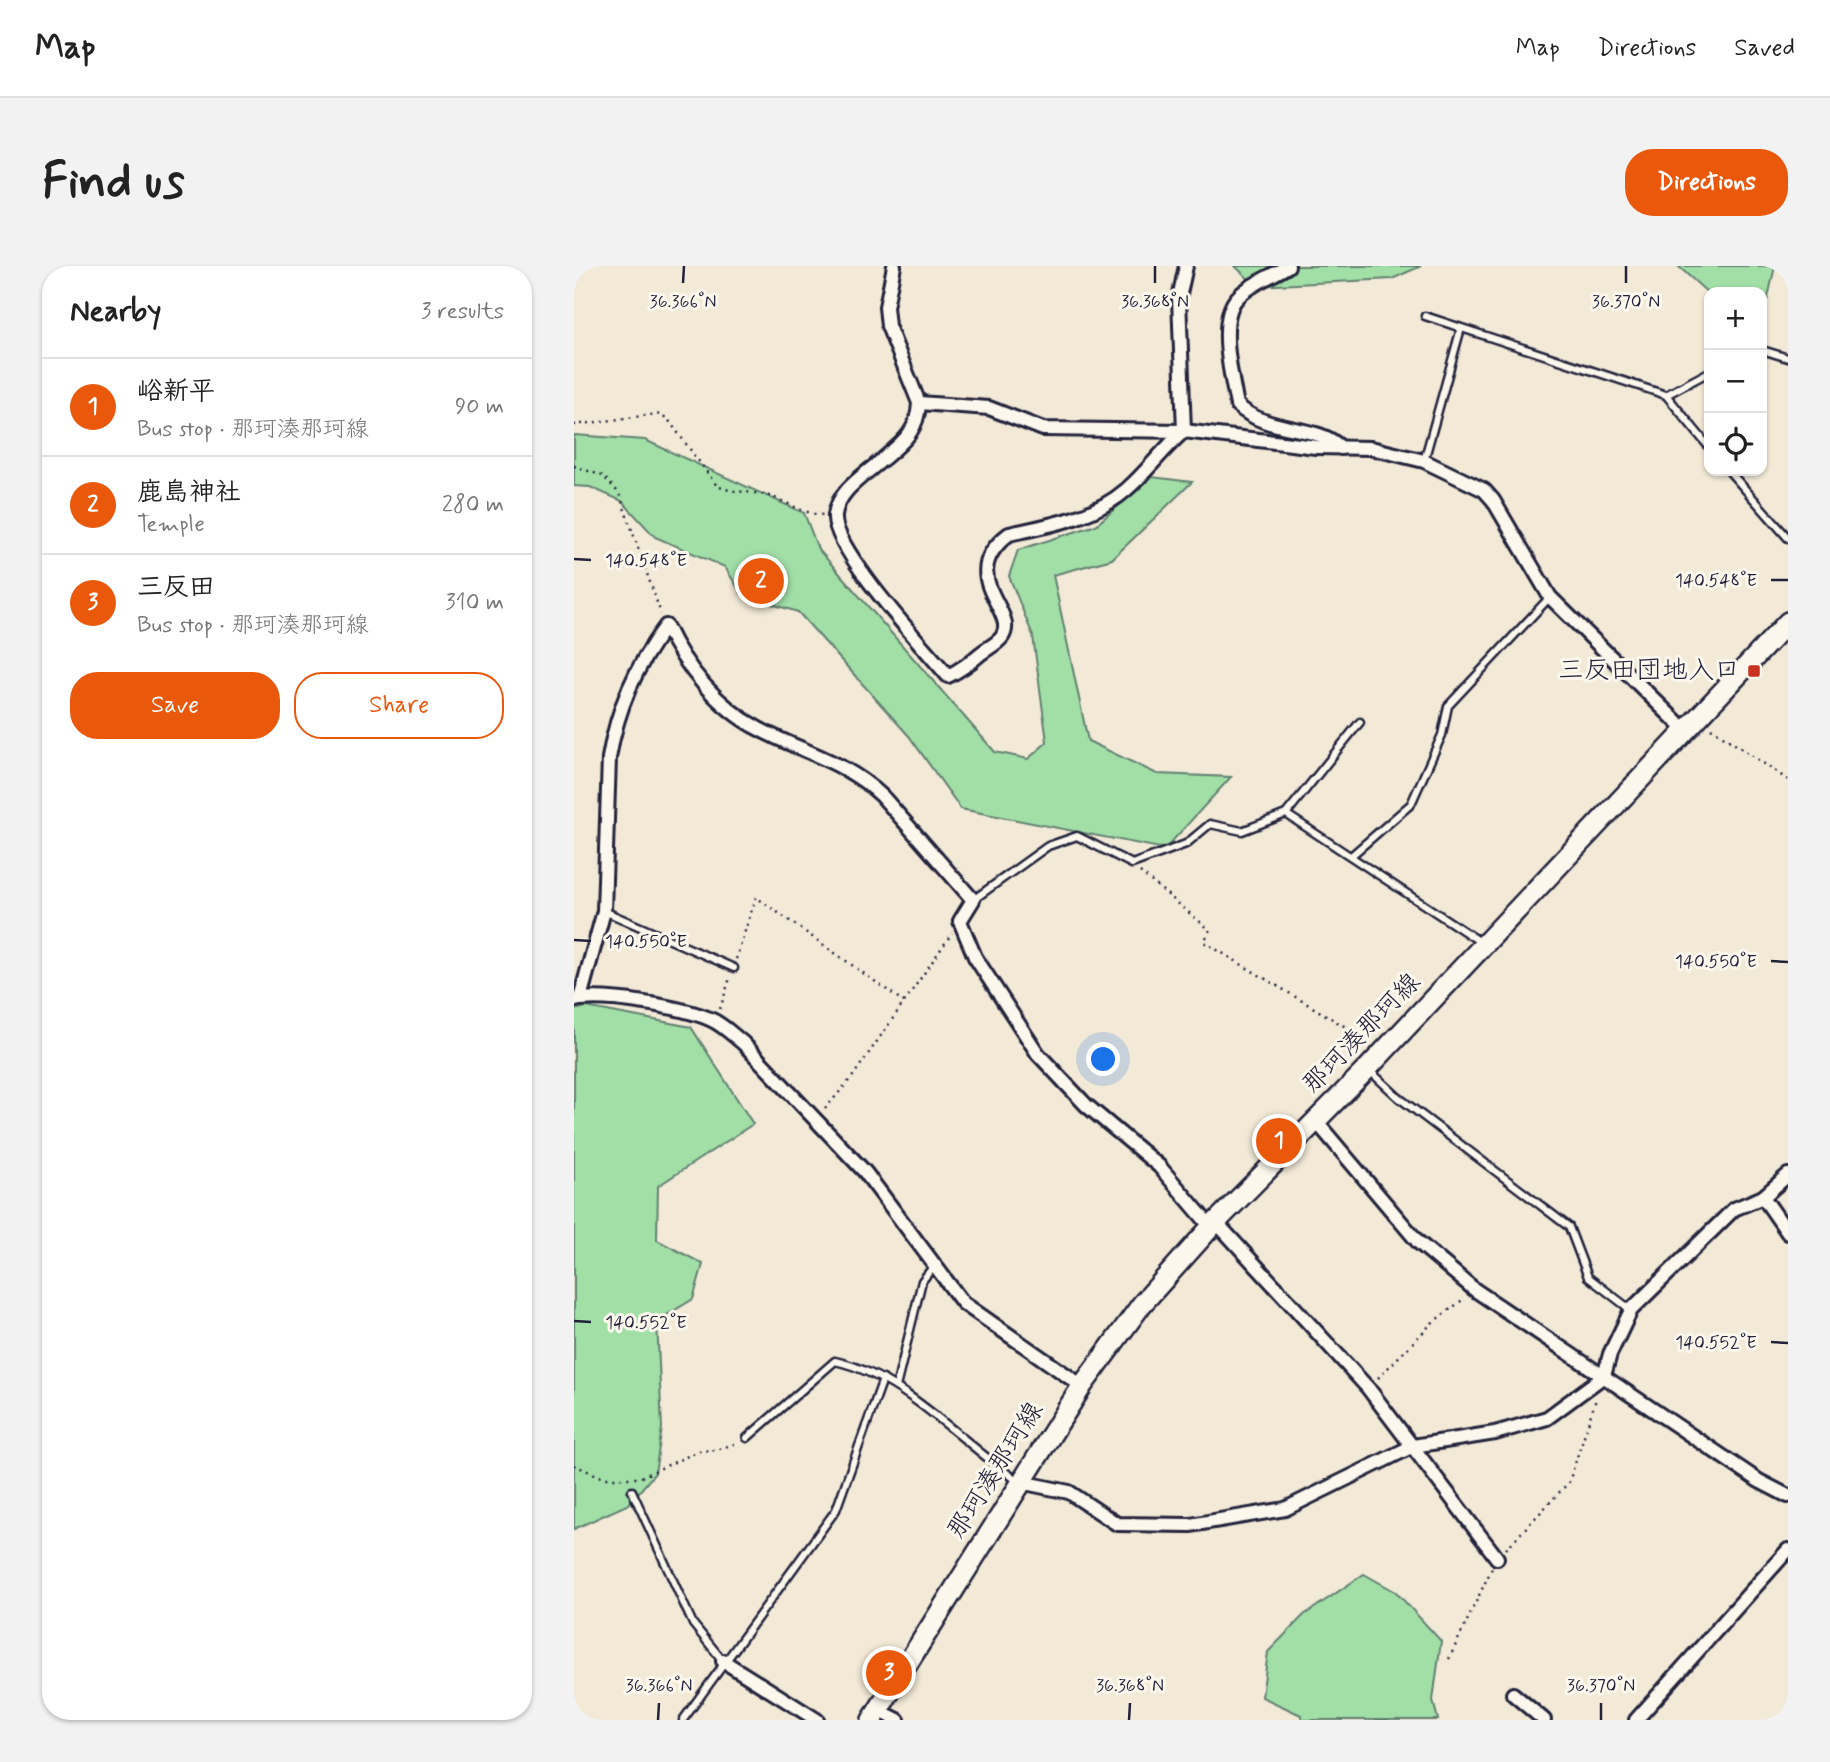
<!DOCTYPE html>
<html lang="en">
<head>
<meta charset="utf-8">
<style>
	:root { --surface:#fff; --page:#f2f2f2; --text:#222; --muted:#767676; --line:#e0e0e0; --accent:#ea580c }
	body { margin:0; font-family:Mynerve,"Klee One",sans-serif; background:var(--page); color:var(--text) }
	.controls { position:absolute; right:21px; top:21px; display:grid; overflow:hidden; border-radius:14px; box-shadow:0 2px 5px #0004 }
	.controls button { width:63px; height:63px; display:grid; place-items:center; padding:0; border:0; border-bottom:2px solid var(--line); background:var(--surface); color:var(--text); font:35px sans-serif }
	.you { position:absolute; left:530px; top:794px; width:24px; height:24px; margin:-18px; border:5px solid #fff; border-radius:50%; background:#1a73e8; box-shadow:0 0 0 10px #1a73e833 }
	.badge { display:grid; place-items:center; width:46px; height:46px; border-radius:50%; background:var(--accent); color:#fff; font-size:23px; font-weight:700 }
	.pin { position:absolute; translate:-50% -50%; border:4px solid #fff; box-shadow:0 2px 7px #0006 }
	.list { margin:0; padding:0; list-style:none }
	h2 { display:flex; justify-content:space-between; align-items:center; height:91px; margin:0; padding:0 28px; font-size:30px }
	h2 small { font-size:23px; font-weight:400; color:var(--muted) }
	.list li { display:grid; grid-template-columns:46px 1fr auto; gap:21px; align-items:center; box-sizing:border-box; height:98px; padding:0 28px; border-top:2px solid var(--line) }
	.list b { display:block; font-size:26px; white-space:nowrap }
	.list p { margin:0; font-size:23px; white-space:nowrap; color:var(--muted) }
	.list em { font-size:23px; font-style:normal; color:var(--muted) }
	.actions { display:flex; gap:14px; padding:21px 28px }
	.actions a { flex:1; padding:16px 0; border:2px solid var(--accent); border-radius:28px; text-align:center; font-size:24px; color:var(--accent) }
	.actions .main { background:var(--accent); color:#fff }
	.icon { flex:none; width:38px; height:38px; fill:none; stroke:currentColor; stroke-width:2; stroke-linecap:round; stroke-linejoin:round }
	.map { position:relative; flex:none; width:1214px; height:1454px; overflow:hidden; border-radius:28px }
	header { display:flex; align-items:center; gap:42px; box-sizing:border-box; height:98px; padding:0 35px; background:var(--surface); border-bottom:2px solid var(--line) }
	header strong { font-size:33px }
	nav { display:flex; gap:38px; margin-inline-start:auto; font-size:24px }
	.intro { display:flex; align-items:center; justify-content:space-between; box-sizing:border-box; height:168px; padding:0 42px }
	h1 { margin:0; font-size:49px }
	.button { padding:18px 32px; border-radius:28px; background:var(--accent); color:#fff; font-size:24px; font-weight:700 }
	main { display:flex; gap:42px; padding:0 42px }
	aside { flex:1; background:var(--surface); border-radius:28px; box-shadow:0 2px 5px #0004 }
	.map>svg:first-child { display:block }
</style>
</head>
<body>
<header>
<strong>Map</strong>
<nav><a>Map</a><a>Directions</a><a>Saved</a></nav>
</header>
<div class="intro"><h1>Find us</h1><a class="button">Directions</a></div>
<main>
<aside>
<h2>Nearby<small>3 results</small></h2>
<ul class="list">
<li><span class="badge">1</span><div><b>峪新平</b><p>Bus stop · 那珂湊那珂線</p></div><em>90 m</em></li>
<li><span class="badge">2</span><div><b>鹿島神社</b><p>Temple</p></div><em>280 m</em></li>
<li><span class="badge">3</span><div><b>三反田</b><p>Bus stop · 那珂湊那珂線</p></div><em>310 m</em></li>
</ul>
<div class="actions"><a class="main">Save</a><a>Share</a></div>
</aside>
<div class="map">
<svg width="1214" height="1454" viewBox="0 0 1214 1454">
	<rect width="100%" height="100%" fill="#f2e9d7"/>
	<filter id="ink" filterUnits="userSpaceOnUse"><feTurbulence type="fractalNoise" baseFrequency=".0143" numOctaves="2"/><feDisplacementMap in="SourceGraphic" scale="14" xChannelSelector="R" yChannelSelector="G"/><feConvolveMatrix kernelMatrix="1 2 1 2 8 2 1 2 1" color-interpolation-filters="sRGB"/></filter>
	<g filter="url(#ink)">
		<!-- green -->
		<g fill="#a1dfa7" stroke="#628071" stroke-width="2">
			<path d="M661,0H847L818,13L682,20Z"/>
			<path d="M1104,0H1201L1194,32L1188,43V26L1135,28Z"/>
			<path d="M0,169L71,174L230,247L244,283L421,486L454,493L473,476L459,370L435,310L444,284L522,259L578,211L618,216L538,293L479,309L514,475L583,508L657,511L591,583L387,543L335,470L224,346L168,329L151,301L81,271L48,235L16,221L0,220Z"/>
			<path d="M12,741L117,761L179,858L84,920L83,974L129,998L119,1033L83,1055L88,1162L81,1207L55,1238L0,1263V744Z"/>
			<path d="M790,1308L822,1326L867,1375L859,1434L864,1454H728L727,1449L688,1431L694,1386L730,1349Z"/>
		</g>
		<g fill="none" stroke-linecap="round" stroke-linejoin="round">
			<defs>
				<g id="lane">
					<path d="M851,50L1092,129L1135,181"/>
					<path d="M1188,84L1214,92"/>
					<path d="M1092,129L1135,106"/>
					<path d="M850,195L887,62"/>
					<path d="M1155,205L1214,272"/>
					<path d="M712,548L786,456"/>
					<path d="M777,590L837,538L868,469L874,440L976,331"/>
					<path d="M399,634L474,580L503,570L558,598L612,578L636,558L668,565L712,548L908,677"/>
					<path d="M30,645L160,702"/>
					<path d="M795,804L824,831L995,961L1014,1011L1057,1044"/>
					<path d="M322,1121L348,1015L359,1001"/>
					<path d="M173,1172L261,1095C332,1111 385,1175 444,1215"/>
					<path d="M58,1225L119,1358L149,1395"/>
					<path d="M109,1454L262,1244L309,1113"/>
				</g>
				<g id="street">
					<path d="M320,0L312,41L314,60L345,137C344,165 329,176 309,193C292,208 264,224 261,249C257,282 350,381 374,410C386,404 396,397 406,388C412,383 423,378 428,371C446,345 379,311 435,268C476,259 520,252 552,224C573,206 589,183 610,165"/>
					<path d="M714,0C698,10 676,18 663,32C643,54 658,113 663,139C695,169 743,157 767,182"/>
					<path d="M345,137L415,142L469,163L610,165L742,181L797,182L850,195L910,224L919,234L976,331L1111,464"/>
					<path d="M610,165L605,32L612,0"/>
					<path d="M6,732L30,645L35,492C43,444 62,399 92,360C111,401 144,442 185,463C228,486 271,495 308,530L399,634L386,655L401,691L464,788L512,839L585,900L637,961"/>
					<path d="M1,734C30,728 110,741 138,754C149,759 159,769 169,777L291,906L389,1037L508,1120"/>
					<path d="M741,854L844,976L901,1024L1185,1215L1214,1230"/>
					<path d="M1189,931L1214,967"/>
					<path d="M642,956L794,1122L923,1292"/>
					<path d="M446,1216L495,1226L543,1258L616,1259L711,1243L839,1180L921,1167L973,1152L1030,1110L1036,1088L1057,1044L1160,943L1189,931L1214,909"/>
					<path d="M149,1395L243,1454"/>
					<path d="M939,1428L970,1454"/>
					<path d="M304,1444L324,1454"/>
					<path d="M1062,1454L1214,1284"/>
				</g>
				<path id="primary" d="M298,1454L508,1120L568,1038L637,961L793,803L1214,356"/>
			</defs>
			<!-- lane casing -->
			<use href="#lane" stroke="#22223b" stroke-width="11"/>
			<!-- street casing -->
			<use href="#street" stroke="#22223b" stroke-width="18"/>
			<!-- primary casing -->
			<use href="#primary" stroke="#22223b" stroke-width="24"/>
			<!-- path -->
			<g stroke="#22223b" stroke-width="2.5" stroke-dasharray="2 5" stroke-linecap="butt">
				<path d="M0,159L83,148L93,152L143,220C161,228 179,224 198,231C216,237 229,248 250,249"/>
				<path d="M0,200L29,210L45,227L87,348"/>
				<path d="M1137,462L1214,514"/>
				<path d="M566,606L636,664L630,676L795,775"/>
				<path d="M162,693L182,631L330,736"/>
				<path d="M146,743L156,712"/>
				<path d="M251,843L279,810L378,667"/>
				<path d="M804,1112L858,1057L891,1032"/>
				<path d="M0,1199L30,1212H65L125,1185L141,1184L164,1177"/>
				<path d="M932,1283L995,1216L1022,1133"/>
				<path d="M875,1393L918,1302"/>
			</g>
			<!-- lane -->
			<use href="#lane" stroke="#fbf7ec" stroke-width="6"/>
			<!-- street -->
			<use href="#street" stroke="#fbf7ec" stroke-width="12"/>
			<!-- primary -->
			<use href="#primary" stroke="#fbf7ec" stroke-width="19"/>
		</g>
	</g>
	<!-- ticks -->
	<path fill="none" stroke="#22223b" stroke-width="2.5" d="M109,17L110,0M581,17V0M1052,17V0M0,293L17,294M1197,314H1214M0,674L17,675M1197,695L1214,696M0,1055L17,1056M1197,1076L1214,1077M84,1454L85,1437M555,1454L556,1437M1027,1454V1437"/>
	<!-- markers -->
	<rect fill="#c8321e" stroke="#fbf7ec" stroke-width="2.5" x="1173" y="398" width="14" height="14" rx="3.5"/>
	<g text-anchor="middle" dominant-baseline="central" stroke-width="6" stroke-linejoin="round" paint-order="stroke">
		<!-- poi labels -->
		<g font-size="26" fill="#22223b" stroke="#fbf7ec" text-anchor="end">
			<text x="1166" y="405">三反田団地入口</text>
		</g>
		<!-- street labels -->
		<g font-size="26" fill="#22223b" stroke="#fbf7ec">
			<text transform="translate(788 768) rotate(-46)">那珂湊那珂線</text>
			<text transform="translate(422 1205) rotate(-58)">那珂湊那珂線</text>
		</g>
	</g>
	<g font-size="18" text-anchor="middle" fill="#22223b" stroke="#fbf7ec" stroke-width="6" stroke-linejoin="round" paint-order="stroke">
		<text x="109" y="41">36.366°N</text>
		<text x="581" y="41">36.368°N</text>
		<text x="1052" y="41">36.370°N</text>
		<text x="72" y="300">140.548°E</text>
		<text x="1142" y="320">140.548°E</text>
		<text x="72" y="681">140.550°E</text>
		<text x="1142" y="701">140.550°E</text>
		<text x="72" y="1062">140.552°E</text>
		<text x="1142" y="1082">140.552°E</text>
		<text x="85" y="1425">36.366°N</text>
		<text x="556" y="1425">36.368°N</text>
		<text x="1027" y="1425">36.370°N</text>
	</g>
</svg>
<div class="controls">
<button>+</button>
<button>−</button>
<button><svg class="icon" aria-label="locate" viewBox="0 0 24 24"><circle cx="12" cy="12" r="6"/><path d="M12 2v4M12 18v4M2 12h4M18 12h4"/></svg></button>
</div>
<div class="you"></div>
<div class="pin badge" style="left:705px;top:875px">1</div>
<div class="pin badge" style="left:187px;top:315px">2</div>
<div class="pin badge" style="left:315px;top:1407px">3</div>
</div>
</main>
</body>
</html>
